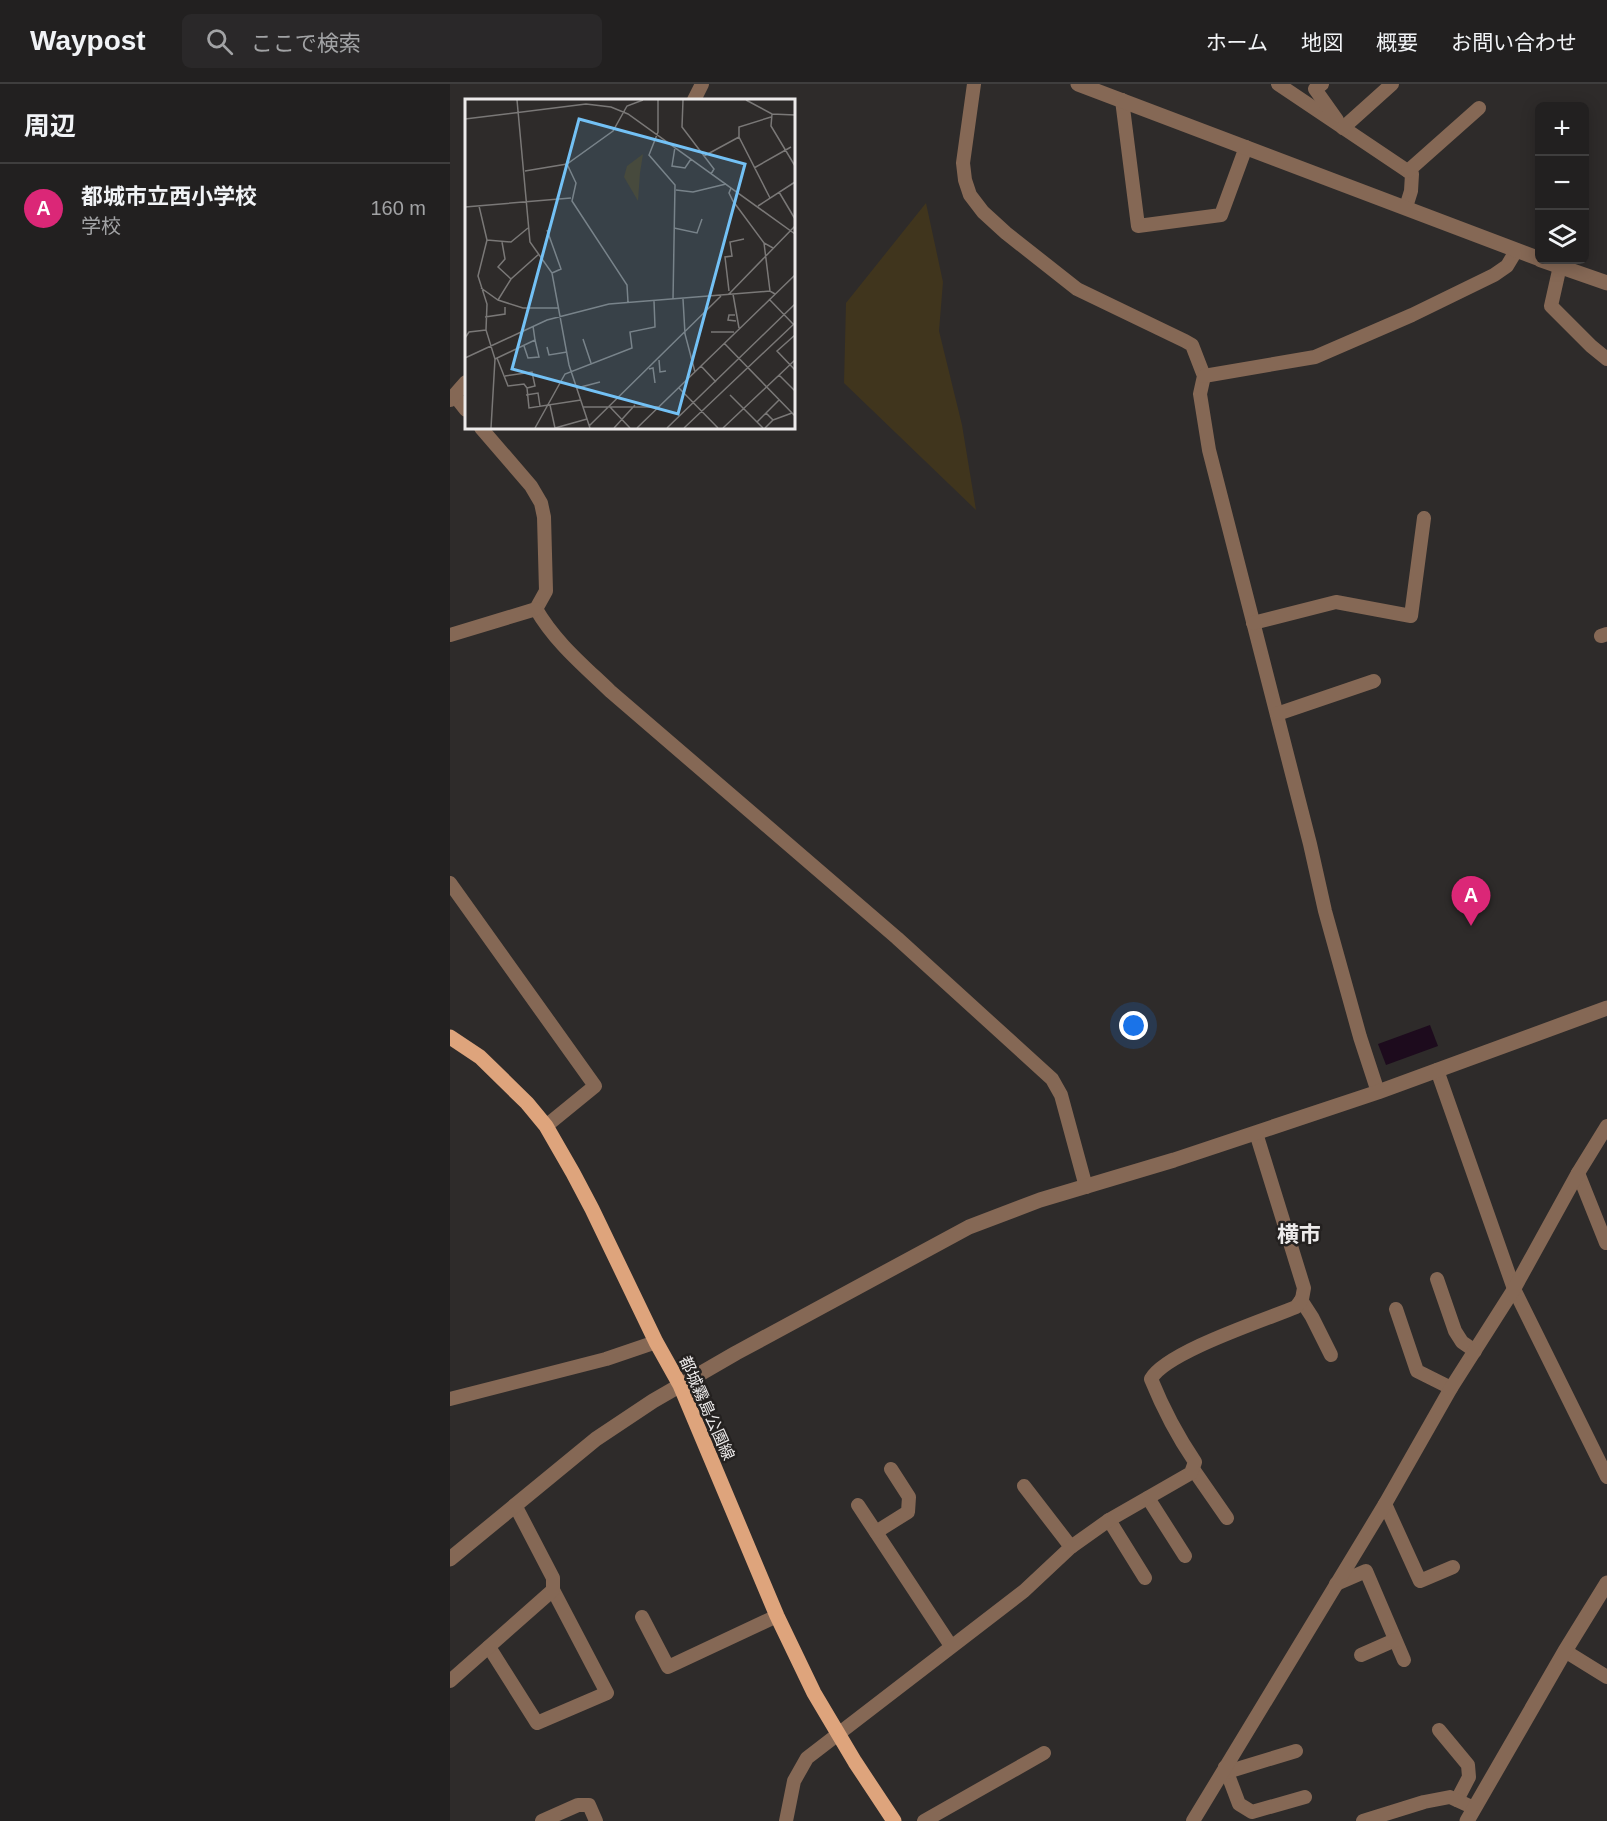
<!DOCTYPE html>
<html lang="ja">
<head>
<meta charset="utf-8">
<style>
	:root { --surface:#222020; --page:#2a2829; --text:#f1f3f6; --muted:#a2a3a5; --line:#3f3e3e; --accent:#db2777 }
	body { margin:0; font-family:Arial,"Noto Sans JP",sans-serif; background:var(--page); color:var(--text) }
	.controls { position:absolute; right:18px; top:18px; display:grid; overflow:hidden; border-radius:9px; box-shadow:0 3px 15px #0003 }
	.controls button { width:54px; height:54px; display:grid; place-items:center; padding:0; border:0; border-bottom:2px solid var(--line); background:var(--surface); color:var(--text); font:30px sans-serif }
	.you { position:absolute; left:684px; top:942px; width:21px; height:21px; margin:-15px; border:4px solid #fff; border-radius:50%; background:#1a73e8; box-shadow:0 0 0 9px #1a73e833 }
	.badge { display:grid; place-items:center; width:39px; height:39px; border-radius:50%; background:var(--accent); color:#fff; font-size:20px; font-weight:700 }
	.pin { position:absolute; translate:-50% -50px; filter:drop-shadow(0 2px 3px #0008) }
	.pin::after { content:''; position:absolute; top:32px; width:21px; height:18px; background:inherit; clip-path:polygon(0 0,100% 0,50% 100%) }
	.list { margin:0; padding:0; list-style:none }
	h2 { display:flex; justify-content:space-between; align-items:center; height:78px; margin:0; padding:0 24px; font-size:26px }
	h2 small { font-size:20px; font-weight:400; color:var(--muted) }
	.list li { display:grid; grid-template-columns:39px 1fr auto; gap:18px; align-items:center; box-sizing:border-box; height:90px; padding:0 24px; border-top:2px solid var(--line) }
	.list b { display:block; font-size:22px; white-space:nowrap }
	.list p { margin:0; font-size:20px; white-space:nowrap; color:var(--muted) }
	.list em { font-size:20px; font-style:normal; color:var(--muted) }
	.icon { flex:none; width:33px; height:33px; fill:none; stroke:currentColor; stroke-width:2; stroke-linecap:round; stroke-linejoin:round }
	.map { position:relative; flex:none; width:1157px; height:1737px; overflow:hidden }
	header { display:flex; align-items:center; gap:36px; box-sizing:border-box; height:84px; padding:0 30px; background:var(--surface); border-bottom:2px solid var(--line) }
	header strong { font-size:28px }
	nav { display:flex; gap:33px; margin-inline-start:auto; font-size:21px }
	.search { width:420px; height:54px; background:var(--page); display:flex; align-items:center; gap:15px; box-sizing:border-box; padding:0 21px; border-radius:9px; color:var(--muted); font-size:22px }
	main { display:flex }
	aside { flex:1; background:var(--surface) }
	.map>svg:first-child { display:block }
</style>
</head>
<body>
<header>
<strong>Waypost</strong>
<div class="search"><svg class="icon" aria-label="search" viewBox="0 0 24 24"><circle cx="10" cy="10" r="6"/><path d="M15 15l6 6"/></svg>ここで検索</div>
<nav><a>ホーム</a><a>地図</a><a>概要</a><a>お問い合わせ</a></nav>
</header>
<main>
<aside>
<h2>周辺<small></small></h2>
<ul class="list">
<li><span class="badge">A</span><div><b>都城市立西小学校</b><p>学校</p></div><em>160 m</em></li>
</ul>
</aside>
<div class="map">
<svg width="1157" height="1737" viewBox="0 0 1157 1737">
	<rect width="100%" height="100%" fill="#2e2b2a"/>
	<!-- green -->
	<path fill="#40351d" d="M476,119L493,198L489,247L512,341L526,426L394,299L396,219Z"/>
	<!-- water -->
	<path fill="#1d0b1d" d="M980,941L988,962L936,981L928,960Z"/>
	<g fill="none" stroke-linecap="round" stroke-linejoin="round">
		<!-- minor -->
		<g stroke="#856855" stroke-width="14">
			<path d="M524,0L513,79L515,96L520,111L533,128L556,149L627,205L735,257L742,261L754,292L750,310L759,366L860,760L875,827L910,953L928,1008"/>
			<path d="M828,0L962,90L961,107L956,123"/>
			<path d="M872,0L865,5L887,36"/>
			<path d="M244,16L252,0"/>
			<path d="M672,16L688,142L771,131L796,63"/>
			<path d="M893,44L942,0"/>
			<path d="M958,87L1029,24"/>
			<path d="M1110,182L1101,222L1141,262L1157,275"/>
			<path d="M754,292L865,273L962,231L1044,191L1057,182L1066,167"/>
			<path d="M5,312L16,326"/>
			<path d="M0,316L16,298"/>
			<path d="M31,344L81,402L91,419L94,433L96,507L86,525C105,558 133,581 160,607L447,854L602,995L611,1011L636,1103"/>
			<path d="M803,539L886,518L961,532L974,434"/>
			<path d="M0,551L86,525"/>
			<path d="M1151,552L1157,550"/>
			<path d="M827,630L924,597"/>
			<path d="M0,799L145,1002L96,1042"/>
			<path d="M987,986L1064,1205L1157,1393"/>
			<path d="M1128,1089L1156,1159"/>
			<path d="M987,1195L1005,1247L1012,1258L1025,1267"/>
			<path d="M851,1216L862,1233L881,1271"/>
			<path d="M946,1225L967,1287L1001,1304"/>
			<path d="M0,1315L156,1275L206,1258"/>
			<path d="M743,1385L777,1434"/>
			<path d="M574,1402L621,1463"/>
			<path d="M698,1414L735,1472"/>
			<path d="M935,1420L970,1497L1003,1483"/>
			<path d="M408,1421L501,1562"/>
			<path d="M659,1436L695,1494"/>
			<path d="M426,1448L458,1428L459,1413L441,1385"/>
			<path d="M886,1500L916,1487L954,1576"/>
			<path d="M192,1533L218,1583L327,1532"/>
			<path d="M39,1563L87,1639L157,1609L103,1506"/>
			<path d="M1115,1567L1157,1593"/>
			<path d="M911,1571L945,1556"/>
			<path d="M0,1597L103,1506V1494L65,1421"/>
			<path d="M989,1646L1018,1681L1019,1693L1007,1716"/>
			<path d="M775,1683L789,1720L802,1728L855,1713"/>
			<path d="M777,1688L846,1667"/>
			<path d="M92,1737L128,1721H139L146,1737"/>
			<path d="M336,1737L344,1697L357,1674L574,1507L621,1463L659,1436L741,1389L745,1378C726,1350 714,1327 701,1295C716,1268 815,1236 846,1223L852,1215L854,1204L806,1049"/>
			<path d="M474,1737L594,1669"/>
			<path d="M743,1737L935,1420L1001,1304L1064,1205L1128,1089L1157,1042"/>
			<path d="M913,1737L974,1718L1000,1713L1024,1724"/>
		</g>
		<!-- tertiary -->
		<g stroke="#856855" stroke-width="15">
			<path d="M628,0L1090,175"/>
			<path d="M1091,176L1157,199"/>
			<path d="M0,1475L146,1355L203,1317L286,1269L519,1143L590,1116L724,1076L928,1008L1157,924"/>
			<path d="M1017,1737L1115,1567L1157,1499"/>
		</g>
		<!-- primary -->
		<path stroke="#dea47c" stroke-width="15" d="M0,953L30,973L77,1019L96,1042L123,1089L142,1125L206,1258L230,1301L327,1532L364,1609L405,1678L444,1737"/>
	</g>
	<g text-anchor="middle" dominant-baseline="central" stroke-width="5" stroke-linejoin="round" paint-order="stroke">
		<!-- street labels -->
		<g font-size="16" fill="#edebeb" stroke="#242120">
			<text transform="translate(257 1324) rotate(66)">都城霧島公園線</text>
		</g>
		<!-- district labels -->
		<g font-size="22" font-weight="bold" fill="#edebeb" stroke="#242120">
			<text x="849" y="1150">横市</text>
		</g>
	</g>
	<!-- overview -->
	<g transform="translate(15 15)">
		<rect width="330" height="330" fill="#2e2b2a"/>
		<path d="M178,55L175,74L173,102L159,78L162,67Z" fill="#40351d"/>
		<path fill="none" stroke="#7a7877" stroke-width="1.5" d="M52,1L65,143L87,174L104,266L125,329M193,1V33L184,56L210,86L208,201M218,1L217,28L249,70L246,75M281,1L307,15L330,16M307,15L306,27L330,67M0,20L121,5L146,8L163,15L330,135M210,48L207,67L220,69L226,60M239,57L274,38M102,65L111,84L107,102L162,186L163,203M289,69L326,48M60,72L102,65L148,32L162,7L178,1M266,89L264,94L268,102L299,144L308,149M211,91L228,93L261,85M314,93L330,120M305,99L274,38V28L306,18M14,107L22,141L13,177L22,205L21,231L30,260L26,329M293,107L330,83M0,108L106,99M209,129L232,134L237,120M82,131L96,170L87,174M22,141L46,143L63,129M37,143L40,160L33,168L46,180M299,144L305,192M16,189L33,201L58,209H93M264,192L260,158L267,157L265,143L279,140M268,195L274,229M263,196L330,127M218,200L220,235L230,273M304,200L329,226M33,201L46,180L74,155M270,216H264L263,221L271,222M20,218L40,215V208M246,233H269M330,236L312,252L330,271M0,239L4,233L21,231M118,240L126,264M259,244L330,317M59,247L63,259L74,258L70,241M82,248L84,256L102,253M0,259L82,221L144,205L305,192L310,195M32,259L43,287L59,285L62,289M30,260L70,241L68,227M194,261L195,273L201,272M236,267L251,283M184,270L188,269L190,284M314,276L330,292M40,277L67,273L70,287L62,289M62,289L64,309L116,301M112,289L135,283M214,289L253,329M61,296L73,294L75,307M265,296L298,329M85,306L90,329L122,320M118,308H195M145,308L165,329M308,321L327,314M292,323L314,301M124,327L256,197M70,329L100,275L167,249L165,233L190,228L189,202M149,329L170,306M172,329L330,176M202,329L330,205M219,329L330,224M258,329L330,261M300,329L308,321L301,314"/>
		<path fill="#73c1f5" fill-opacity="0.15" stroke="#73c1f5" stroke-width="3" d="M114,20L280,65L213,315L47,270Z"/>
		<rect width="330" height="330" fill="none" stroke="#edebeb" stroke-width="3"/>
	</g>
</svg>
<div class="controls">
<button>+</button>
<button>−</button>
<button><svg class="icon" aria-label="layers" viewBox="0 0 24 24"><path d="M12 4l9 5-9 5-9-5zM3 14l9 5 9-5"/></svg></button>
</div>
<div class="you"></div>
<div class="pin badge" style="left:1021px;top:842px">A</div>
</div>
</main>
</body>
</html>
